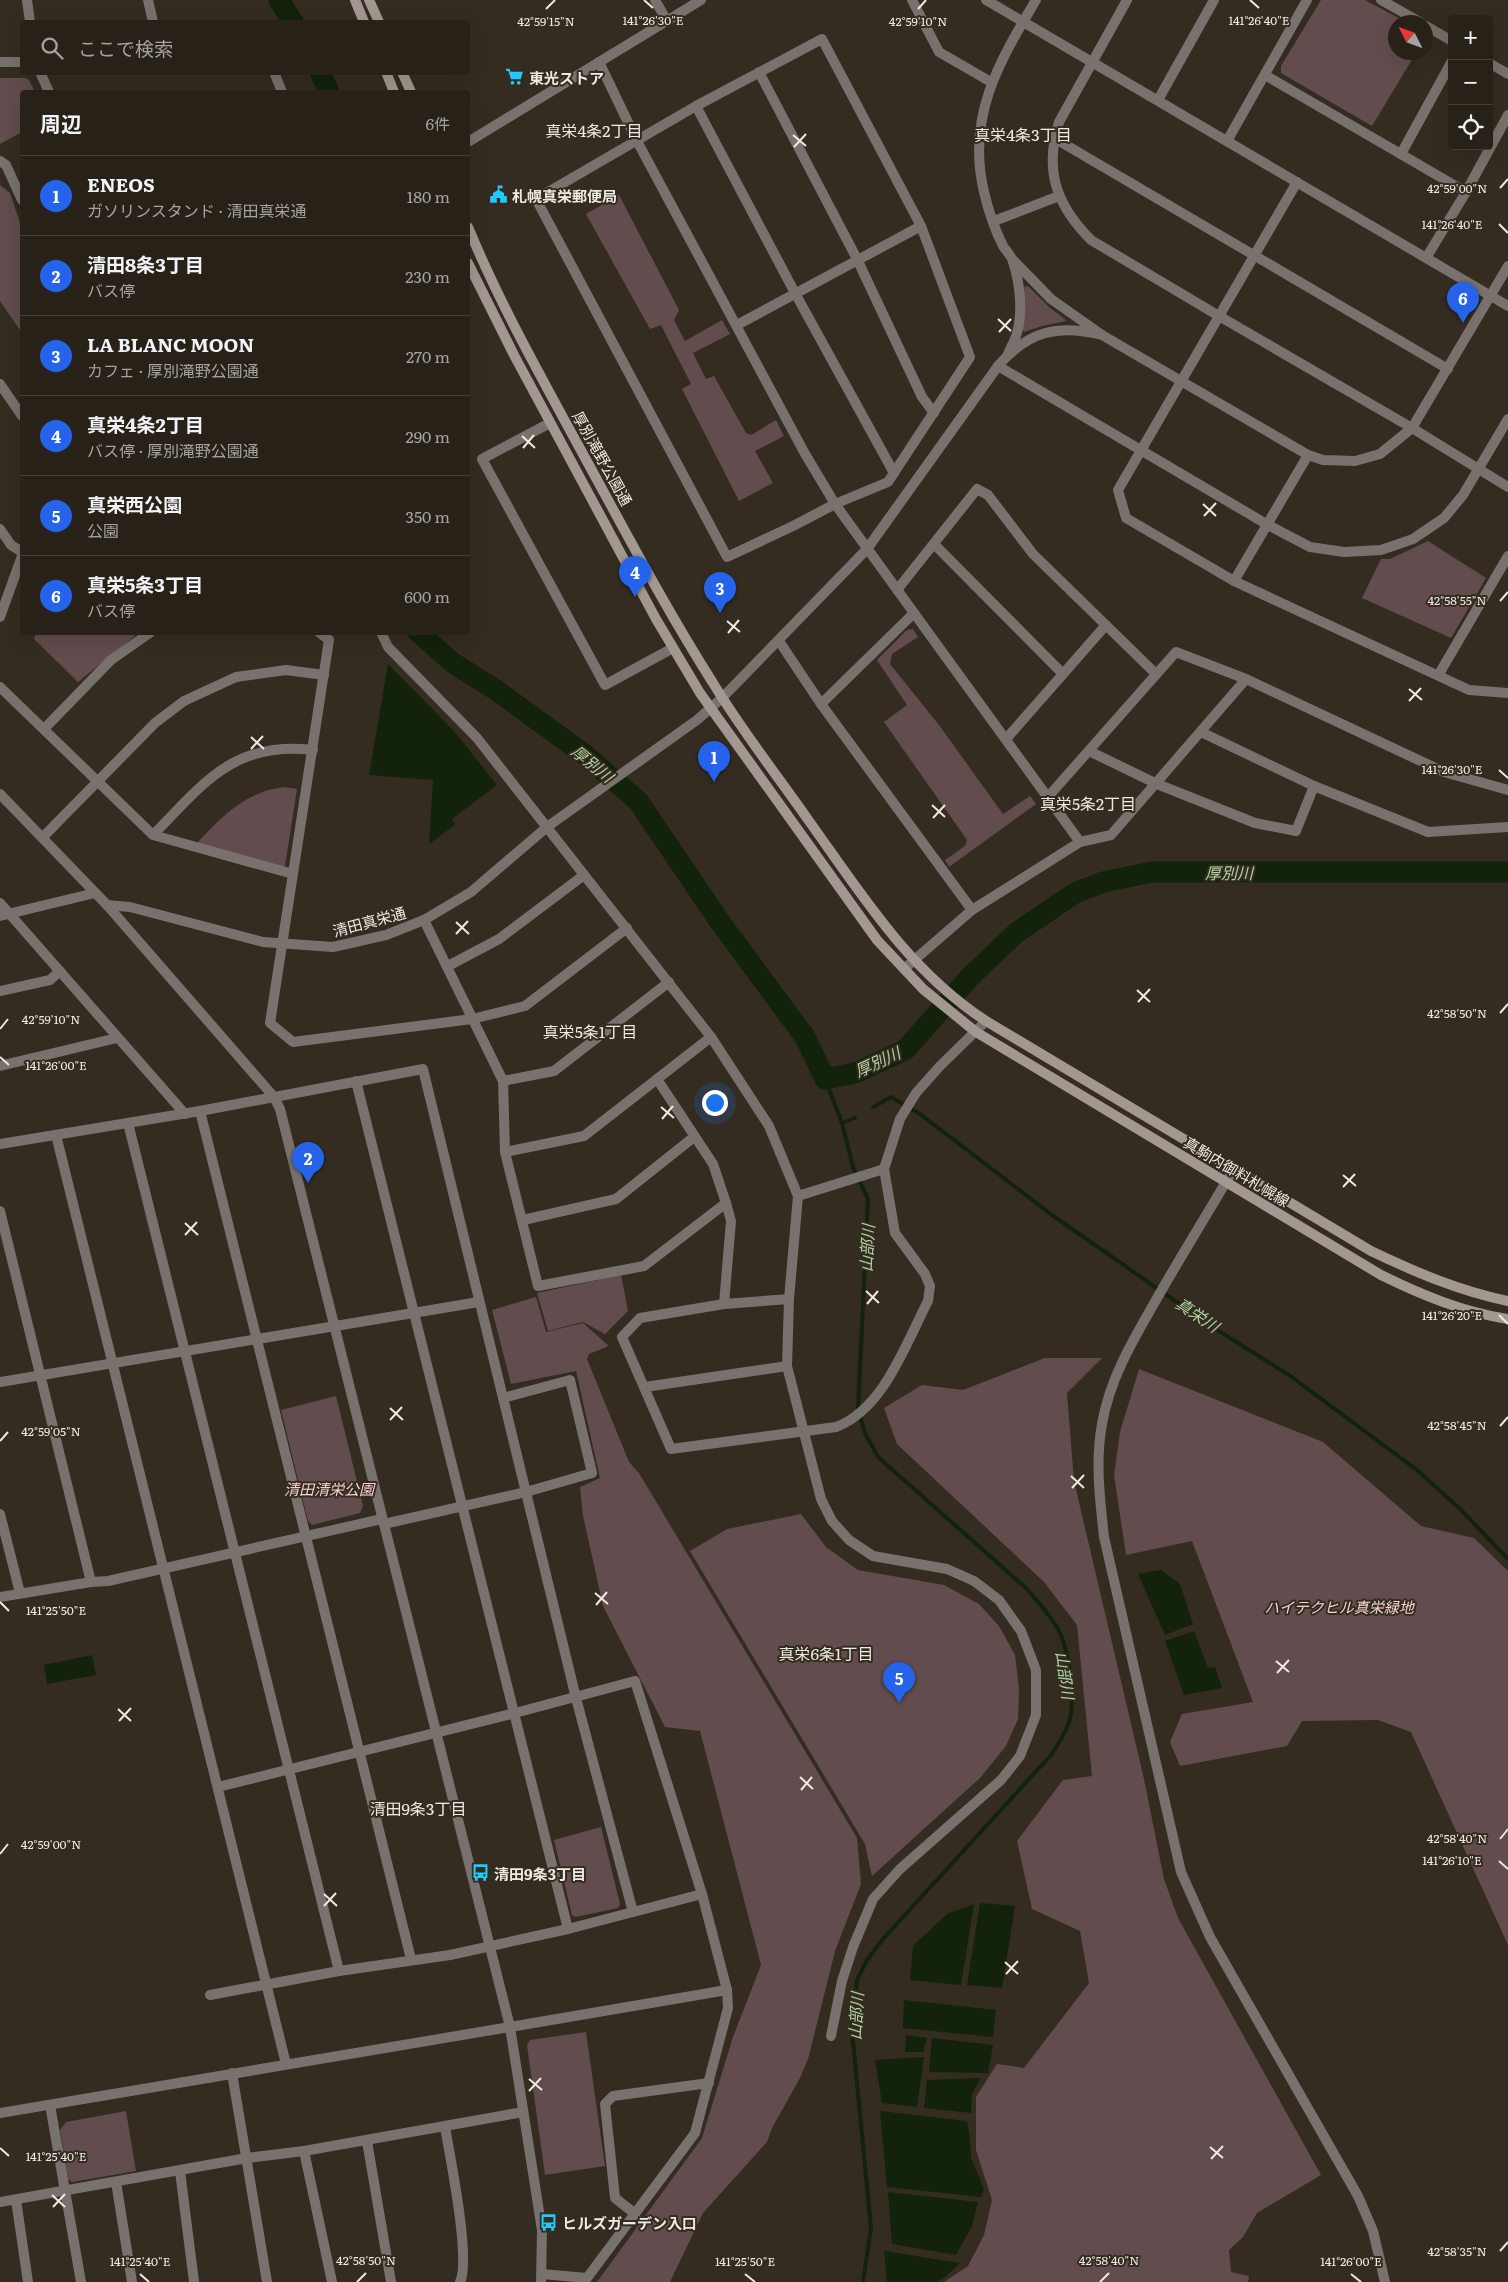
<!DOCTYPE html>
<html lang="ja">
<head>
<meta charset="utf-8">
<style>
	:root { --surface:#272118; --page:#2f2921; --text:#f1f3f6; --muted:#a4a3a2; --line:#433e37; --accent:#2563eb }
	body { margin:0; font-family:Literata,"Noto Sans JP",serif; background:var(--page); color:var(--text) }
	.controls { position:absolute; right:15px; top:15px; display:grid; overflow:hidden; border-radius:5px; box-shadow:0 5px 20px #0002 }
	.controls button { width:45px; height:45px; display:grid; place-items:center; padding:0; border:0; border-bottom:1px solid var(--line); background:var(--surface); color:var(--text); font:25px sans-serif }
	.compass { position:absolute; left:1388px; top:15px; width:45px; height:45px; border-radius:50%; background:var(--surface); box-shadow:0 5px 20px #0002; rotate:312deg }
	.you { position:absolute; left:714px; top:1102px; width:18px; height:18px; margin:-12px; border:4px solid #fff; border-radius:50%; background:#1a73e8; box-shadow:0 0 0 8px #1a73e833 }
	.badge { display:grid; place-items:center; width:32px; height:32px; border-radius:50%; background:var(--accent); color:#fff; font-size:16px; font-weight:700 }
	.pin { position:absolute; translate:-50% -41px; filter:drop-shadow(0 1px 2px #0008) }
	.pin::after { content:''; position:absolute; top:26px; width:18px; height:15px; background:inherit; clip-path:polygon(0 0,100% 0,50% 100%) }
	.list { margin:0; padding:0; list-style:none }
	h2 { display:flex; justify-content:space-between; align-items:center; height:65px; margin:0; padding:0 20px; font-size:21px }
	h2 small { font-size:16px; font-weight:400; color:var(--muted) }
	.list li { display:grid; grid-template-columns:32px 1fr auto; gap:15px; align-items:center; box-sizing:border-box; height:80px; padding:0 20px; border-top:1px solid var(--line) }
	.list b { display:block; font-size:19px; white-space:nowrap }
	.list p { margin:0; font-size:16px; white-space:nowrap; color:var(--muted) }
	.list em { font-size:16px; font-style:normal; color:var(--muted) }
	.icon { flex:none; width:28px; height:28px; fill:none; stroke:currentColor; stroke-width:2; stroke-linecap:round; stroke-linejoin:round }
	.map { position:relative; flex:none; width:1508px; height:2282px; overflow:hidden }
	.search { position:absolute; background:var(--surface); box-shadow:0 5px 20px #0002; left:20px; top:20px; width:450px; height:55px; display:flex; align-items:center; gap:12px; box-sizing:border-box; padding:0 18px; border-radius:5px; color:var(--muted); font-size:19px }
	.panel { position:absolute; background:var(--surface); box-shadow:0 5px 20px #0002; left:20px; top:90px; width:450px; height:545px; border-radius:5px }
	.map>svg:first-child { display:block }
</style>
</head>
<body>
<div class="map">
<svg width="1508" height="2282" viewBox="0 0 1508 2282">
	<rect width="100%" height="100%" fill="#342c20"/>
	<!-- green -->
	<g fill="#624c4d">
		<path d="M1321,0H1365L1406,22H1396V52L1416,53L1372,126L1281,73V66Z"/>
		<path d="M0,78H26L29,80L35,92H22V132L0,144Z"/>
		<path d="M0,185L10,193L22,229V333L0,301Z"/>
		<path d="M619,195L679,310L674,320L685,341L722,320L730,334L693,353L706,379L714,376L746,433L751,435L776,420L784,436L755,451L773,483L739,501L682,389L691,384L661,325L650,329L586,214Z"/>
		<path d="M1028,286L1050,308L1065,319L1066,321L1042,326L1024,332C1019,324 1025,299 1024,287Z"/>
		<path d="M1428,541L1486,578L1451,638L1362,598L1381,559H1390Z"/>
		<path d="M724,573L734,592L714,603L704,585Z"/>
		<path d="M913,629L918,637L892,654L890,664L939,725L1003,814L1030,796L1036,804L949,867L945,860L965,846L967,840L884,722L907,705L877,660L907,630Z"/>
		<path d="M36,632H132L135,636L78,682L34,639Z"/>
		<path d="M285,787L297,789L285,866L280,868L196,844C221,817 246,791 285,787Z"/>
		<path d="M621,1275L628,1311L605,1334L583,1322L548,1331L537,1293Z"/>
		<path d="M536,1297L546,1332L583,1323L609,1346L589,1354L587,1359L629,1462L639,1473L857,1838L861,1884L835,1951L808,2059L800,2078L772,2128L767,2142L703,2213L670,2282H597L702,2138L733,2037L761,1965L700,1731L665,1727L603,1606L583,1516L580,1487L600,1478L576,1371L511,1384L492,1310Z"/>
		<path d="M1045,1358H1102L1067,1393L1074,1481L1144,1779L1164,1879L1178,1918L1321,2175L1257,2213L1243,2237L1229,2250L1231,2272L1249,2276L1248,2282H944L968,2266L984,2235L992,2200L976,2150V2097L997,2064L1024,2068L1089,1983L1080,1931L1032,1909L1017,1841L1063,1780L1092,1776L1077,1625L1044,1582L897,1444L884,1408L922,1385L963,1390Z"/>
		<path d="M1139,1369L1323,1442L1421,1526L1474,1538L1508,1571V1945L1411,1732L1378,1720L1302,1721L1287,1746L1180,1766L1170,1742L1182,1714L1253,1702L1192,1541L1126,1555L1114,1475L1120,1432Z"/>
		<path d="M336,1396L363,1506L360,1513L312,1525L308,1521L281,1410Z"/>
		<path d="M801,1514L826,1547L858,1570L944,1585L979,1604L999,1626L1015,1655L1019,1688L1018,1719L1006,1746L980,1778L872,1876L865,1844L690,1551L727,1529Z"/>
		<path d="M601,1827L620,1904L618,1908L576,1917L572,1915L554,1840Z"/>
		<path d="M586,2032L605,2166L545,2175L527,2045L530,2040Z"/>
		<path d="M126,2111L136,2171L72,2182L68,2179L60,2130L66,2122Z"/>
	</g>
	<!-- water -->
	<g fill="#12220b">
		<path d="M388,664L454,731L497,785L452,819L455,825L429,844L433,780L369,775Z"/>
		<path d="M1161,1570L1180,1584L1193,1624L1165,1635L1138,1574Z"/>
		<path d="M1194,1631L1208,1668L1215,1667L1222,1688L1184,1695L1165,1641Z"/>
		<path d="M92,1655L96,1675L47,1684L44,1665Z"/>
		<path d="M980,1903L1015,1906L1002,1988L967,1985Z"/>
		<path d="M974,1904L961,1985L910,1980L913,1946L947,1914Z"/>
		<path d="M904,2000L996,2010L993,2037L903,2028Z"/>
		<path d="M906,2035L927,2038L923,2052H905Z"/>
		<path d="M932,2038L993,2045L988,2073L929,2072Z"/>
		<path d="M924,2057L917,2107L882,2103L875,2060Z"/>
		<path d="M981,2078L972,2094L971,2113L924,2108L927,2080Z"/>
		<path d="M880,2111L967,2121L970,2139L971,2158L984,2189L981,2197L887,2187Z"/>
		<path d="M888,2192L978,2202L972,2226L956,2255L892,2244Z"/>
		<path d="M884,2251L960,2263L944,2278L936,2282H887Z"/>
	</g>
	<g fill="none" stroke-linecap="round" stroke-linejoin="round">
		<!-- stream -->
		<g stroke="#12220b" stroke-width="4">
			<path d="M825,1079L842,1123L853,1167L868,1199L858,1409L865,1433L878,1457L1027,1589C1038,1602 1050,1615 1058,1629C1069,1649 1074,1692 1071,1714C1069,1728 1059,1743 1051,1755L883,1939L867,1960L857,1980L852,2031L871,2228L863,2282"/>
			<path d="M873,1107L891,1097L920,1114L1052,1215L1214,1328L1289,1375L1417,1470L1460,1509L1508,1559"/>
			<path d="M842,1123L855,1118"/>
		</g>
		<!-- river -->
		<g stroke="#12220b" stroke-width="21">
			<path d="M279,0L293,22"/>
			<path d="M320,72L329,92"/>
			<path d="M418,632L453,663L496,690L584,754L638,801L720,922L805,1037L825,1079L855,1073L905,1050L970,977L1016,933L1075,893L1103,882L1152,872H1508"/>
		</g>
		<!-- minor -->
		<g stroke="#78716d" stroke-width="10">
			<path d="M27,0L30,22"/>
			<path d="M148,0L153,22"/>
			<path d="M655,0L667,21"/>
			<path d="M912,0L939,52L991,82"/>
			<path d="M986,0L1508,306"/>
			<path d="M1127,0L1059,122C1044,170 1056,205 1091,240L1219,316L1412,428L1508,487"/>
			<path d="M1381,0L1420,22"/>
			<path d="M1426,26L1452,41"/>
			<path d="M822,39L921,226L970,357L888,482L835,504L793,526L727,557L536,199L696,106Z"/>
			<path d="M0,62H22"/>
			<path d="M599,62L637,141L804,452L835,504L1080,842L972,910L904,969"/>
			<path d="M1489,63L1508,74"/>
			<path d="M40,72L49,92"/>
			<path d="M274,72L282,92"/>
			<path d="M759,72L857,259L922,397L934,413"/>
			<path d="M1265,75L1466,192"/>
			<path d="M1158,100L1214,0"/>
			<path d="M696,106L795,293L894,473"/>
			<path d="M1054,138L1448,369"/>
			<path d="M1227,141L1307,0"/>
			<path d="M1401,154L1452,61"/>
			<path d="M0,161L6,165L22,200"/>
			<path d="M1297,182L1118,490L1126,518L1234,581L1469,690L1508,693"/>
			<path d="M994,221L1059,196"/>
			<path d="M1426,258L1466,192L1508,115"/>
			<path d="M1014,261L1051,299L1102,335"/>
			<path d="M737,325L921,226"/>
			<path d="M1008,354C1011,347 1015,340 1017,333C1023,312 1020,283 1013,262C1012,256 1006,251 1003,246C995,230 988,209 984,192C966,117 999,62 1036,0"/>
			<path d="M998,366L1268,525L1310,547L1344,552L1381,550L1413,539L1444,518L1463,495L1508,419"/>
			<path d="M0,384L22,416"/>
			<path d="M550,423L482,459L605,685L673,648"/>
			<path d="M0,529L11,545L22,552"/>
			<path d="M934,544L1063,674"/>
			<path d="M1234,581L1308,455"/>
			<path d="M897,590L977,489L988,495L1033,554L1156,674"/>
			<path d="M0,617L22,556"/>
			<path d="M319,632L329,640L270,1023L293,1042L472,1019L525,1006L627,928"/>
			<path d="M381,632L388,647L477,738L711,1037L769,1126L798,1196L789,1299L787,1366L821,1499L832,1521L849,1540L873,1556L947,1569L974,1581L999,1600L1021,1631L1036,1670V1715L1020,1756L1001,1780L900,1869L873,1899L853,1947L842,1981L831,2036"/>
			<path d="M779,641L821,704L972,910"/>
			<path d="M1439,674L1508,556"/>
			<path d="M0,687L153,835L293,874"/>
			<path d="M821,704L914,613"/>
			<path d="M44,729L111,660L151,632"/>
			<path d="M1201,732L1314,786L1428,832L1508,827"/>
			<path d="M1006,739L1106,625"/>
			<path d="M1089,751L1157,784L1255,823L1296,831L1314,786"/>
			<path d="M1047,798L1176,652L1246,679L1444,772L1508,790"/>
			<path d="M153,835C204,783 233,741 313,750"/>
			<path d="M43,837L155,723L184,701L236,677L286,670L324,675"/>
			<path d="M1080,842L1111,835L1246,679"/>
			<path d="M0,903L185,1114"/>
			<path d="M0,916L95,893"/>
			<path d="M424,920L503,1081L505,1152L538,1286L644,1266L726,1203"/>
			<path d="M448,966L499,939L584,875"/>
			<path d="M0,991L50,980L60,971"/>
			<path d="M0,1066L117,1038"/>
			<path d="M657,1079L713,1164L726,1203L731,1221L724,1304"/>
			<path d="M356,1081L568,1929"/>
			<path d="M503,1081L554,1071L669,982"/>
			<path d="M200,1111L411,1959"/>
			<path d="M128,1123L339,1971"/>
			<path d="M56,1135L286,2064"/>
			<path d="M0,1144L200,1111L423,1069L576,1698L633,1912"/>
			<path d="M505,1152L584,1136L711,1037"/>
			<path d="M798,1196L884,1169"/>
			<path d="M0,1211L91,1582"/>
			<path d="M523,1220L616,1199L694,1137"/>
			<path d="M789,1299L724,1304L640,1318L622,1337L671,1449L836,1427C884,1409 906,1343 928,1301L930,1286L925,1274L895,1233L884,1169L900,1119L916,1093L940,1066L986,1021"/>
			<path d="M0,1382L479,1302"/>
			<path d="M645,1387L787,1366"/>
			<path d="M0,1514L20,1593"/>
			<path d="M384,1524L526,1492L592,1473L570,1380L503,1398"/>
			<path d="M0,1597L91,1582L108,1581L382,1519"/>
			<path d="M218,1787L515,1713L635,1681L702,1894L727,1990L728,2008L695,2133L587,2278L542,2274"/>
			<path d="M210,1995L339,1971L450,1955L568,1929L702,1894"/>
			<path d="M510,2027L727,1990"/>
			<path d="M232,2073L267,2282"/>
			<path d="M445,2127C450,2157 471,2259 460,2282"/>
			<path d="M367,2141L391,2282"/>
			<path d="M304,2151L332,2282"/>
			<path d="M180,2171L194,2282"/>
			<path d="M116,2182L132,2282"/>
			<path d="M16,2200L28,2282"/>
			<path d="M0,2202L247,2158L304,2151L523,2112"/>
			<path d="M634,2213L615,2198L605,2104L613,2096L709,2083"/>
		</g>
		<!-- tertiary -->
		<g stroke="#78716d" stroke-width="10">
			<path d="M468,142L701,0"/>
			<path d="M0,794L107,905L130,907L263,942L333,947L386,935L424,920L471,892L547,827L697,720L722,698L867,549L998,366C1028,331 1058,324 1102,335L1308,455L1323,460L1355,461L1380,454L1412,428L1508,266"/>
			<path d="M107,905L274,1097L280,1109L510,2027L542,2230L541,2282"/>
			<path d="M1233,1170C1208,1213 1181,1256 1156,1300C1133,1340 1110,1378 1102,1424C1095,1461 1100,1500 1104,1537L1181,1872L1210,1937L1358,2196L1373,2231L1385,2282"/>
			<path d="M50,2105L81,2282"/>
			<path d="M0,2113L510,2027"/>
		</g>
		<!-- secondary -->
		<g stroke="#a29791" stroke-width="10">
			<path d="M355,0L364,22"/>
			<path d="M369,0L379,22"/>
			<path d="M386,72L394,92"/>
			<path d="M402,72L411,92"/>
			<path d="M468,227C499,302 539,373 578,445C622,525 664,606 713,683C742,731 777,775 809,821C862,895 908,970 986,1021L1371,1251C1415,1272 1459,1291 1508,1301"/>
			<path d="M468,263L515,357L591,498L656,619L700,693L877,940L923,989L976,1032L1381,1275C1422,1295 1462,1312 1508,1319"/>
		</g>
	</g>
	<!-- ticks -->
	<path fill="none" stroke="#eee9e1" stroke-width="2" d="M644,0L653,8M1250,0L1259,8M546,9L555,0M918,9L926,0M793,135L806,146M794,147L806,134M1500,188L1508,179M1499,224L1508,233M998,319L1011,331M999,332L1011,319M522,436L535,448M523,448L534,435M1203,504L1216,516M1204,516L1216,503M1500,601L1508,592M727,621L740,632M728,633L739,620M1409,689L1422,700M1409,701L1421,688M251,737L264,749M251,749L263,736M1499,770L1508,778M932,805L945,817M933,818L945,805M456,922L469,934M456,934L468,921M1137,990L1150,1002M1138,1002L1150,989M1500,1013L1508,1004M0,1029L8,1019M0,1057L9,1065M661,1107L674,1118M662,1119L673,1106M1343,1175L1356,1186M1343,1187L1355,1174M185,1223L198,1235M185,1235L197,1222M866,1291L879,1303M867,1304L878,1291M1499,1315L1508,1324M390,1408L403,1420M390,1420L402,1407M1500,1426L1508,1417M0,1441L8,1432M1071,1476L1084,1488M1072,1488L1084,1475M595,1593L608,1604M0,1602L9,1611M596,1605L607,1592M1276,1661L1289,1672M1277,1673L1289,1660M118,1709L131,1721M119,1721L131,1708M800,1777L813,1789M801,1790L812,1777M1500,1839L1508,1829M0,1854L8,1844M1499,1861L1508,1869M324,1894L337,1906M324,1906L336,1893M1005,1962L1018,1974M1006,1974L1018,1961M529,2079L542,2090M529,2091L541,2078M1210,2147L1223,2158M0,2148L9,2156M1211,2159L1223,2146M52,2195L65,2207M53,2207L65,2194M1500,2251L1508,2242M140,2274L149,2282M745,2274L755,2282M1351,2274L1361,2282M357,2282L366,2273M1100,2282L1109,2273"/>
	<!-- icons -->
	<defs>
		<symbol id="supermarket-bare" viewBox="-9 -9 18 18"><path d="M-6-5.5h2.5l.6 2H6L4.5 2H-2.5L-4.4-4H-6ZM-1.5 3.2a1.3 1.3 0 1 0 .1 0ZM3 3.2a1.3 1.3 0 1 0 .1 0Z" fill="#20c9fd" stroke="#342c20" stroke-width="2.5" paint-order="stroke"/></symbol>
		<symbol id="civic-bare" viewBox="-9 -9 18 18"><path d="M-.6-6.5H3V-4.5H.6V-3L4-1V1h2V6H-6V1h2V-1L-.6-3ZM-1.2 2.5V6h2.4V2.5Z" fill="#20c9fd" stroke="#342c20" stroke-width="2.5" paint-order="stroke"/></symbol>
		<symbol id="bus-bare" viewBox="-9 -9 18 18"><path d="M-5-6H5V4H4V6H2V4H-2V6H-4V4H-5ZM-3.5-4V0h7V-4ZM-3.5 1.2v1.5H-2V1.2ZM2 1.2v1.5H3.5V1.2Z" fill="#20c9fd" stroke="#342c20" stroke-width="2.5" paint-order="stroke"/></symbol>
	</defs>
	<g fill-rule="evenodd">
		<use href="#supermarket-bare" x="502" y="64" width="25" height="25"/>
		<use href="#civic-bare" x="486" y="182" width="25" height="25"/>
		<use href="#bus-bare" x="468" y="1860" width="25" height="25"/>
		<use href="#bus-bare" x="536" y="2210" width="25" height="25"/>
	</g>
	<g text-anchor="middle" dominant-baseline="central" stroke-width="4" stroke-linejoin="round" paint-order="stroke">
		<!-- poi labels -->
		<g font-size="15" font-weight="bold" fill="#eee9e1" stroke="#342c20" text-anchor="start">
			<text x="529" y="77">東光ストア</text>
			<text x="512" y="195">札幌真栄郵便局</text>
			<text x="494" y="1873">清田9条3丁目</text>
			<text x="562" y="2222">ヒルズガーデン入口</text>
		</g>
		<!-- street labels -->
		<g font-size="15" fill="#eee9e1" stroke="#342c20">
			<text transform="translate(603 458) rotate(61)">厚別滝野公園通</text>
			<text transform="translate(369 921) rotate(-15)">清田真栄通</text>
			<text transform="translate(1237 1171) rotate(31)">真駒内御料札幌線</text>
		</g>
		<!-- park labels -->
		<g font-size="15" font-style="italic" fill="#f9d1d2" stroke="#342c20">
			<text x="329" y="1488">清田清栄公園</text>
			<text x="1339" y="1606">ハイテクヒル真栄緑地</text>
		</g>
		<!-- neighbourhood labels -->
		<g font-size="16" fill="#eee9e1" stroke="#342c20">
			<text x="594" y="130">真栄4条2丁目</text>
			<text x="1023" y="134">真栄4条3丁目</text>
			<text x="1088" y="803">真栄5条2丁目</text>
			<text x="590" y="1031">真栄5条1丁目</text>
			<text x="826" y="1653">真栄6条1丁目</text>
			<text x="418" y="1808">清田9条3丁目</text>
		</g>
		<!-- water labels -->
		<g font-size="16" font-style="italic" fill="#b0d2a1" stroke="#342c20">
			<text transform="translate(593 763) rotate(39)">厚別川</text>
			<text x="1229" y="872">厚別川</text>
			<text transform="translate(877 1061) rotate(-25)">厚別川</text>
			<text transform="translate(866 1248) rotate(-87)">山部川</text>
			<text transform="translate(1198 1314) rotate(34)">真栄川</text>
			<text transform="translate(1066 1675) rotate(82)">山部川</text>
			<text transform="translate(855 2016) rotate(-87)">山部川</text>
		</g>
	</g>
	<g font-size="12" text-anchor="middle" fill="#eee9e1" stroke="#342c20" stroke-width="4" stroke-linejoin="round" paint-order="stroke">
		<text x="653" y="25">141°26'30"E</text>
		<text x="1259" y="25">141°26'40"E</text>
		<text x="546" y="26">42°59'15"N</text>
		<text x="918" y="26">42°59'10"N</text>
		<text x="1457" y="193">42°59'00"N</text>
		<text x="1452" y="229">141°26'40"E</text>
		<text x="1457" y="605">42°58'55"N</text>
		<text x="1452" y="774">141°26'30"E</text>
		<text x="1457" y="1018">42°58'50"N</text>
		<text x="51" y="1024">42°59'10"N</text>
		<text x="56" y="1070">141°26'00"E</text>
		<text x="1452" y="1320">141°26'20"E</text>
		<text x="1457" y="1430">42°58'45"N</text>
		<text x="51" y="1436">42°59'05"N</text>
		<text x="56" y="1615">141°25'50"E</text>
		<text x="1457" y="1843">42°58'40"N</text>
		<text x="51" y="1849">42°59'00"N</text>
		<text x="1452" y="1865">141°26'10"E</text>
		<text x="56" y="2161">141°25'40"E</text>
		<text x="1457" y="2256">42°58'35"N</text>
		<text x="366" y="2265">42°58'50"N</text>
		<text x="1109" y="2265">42°58'40"N</text>
		<text x="140" y="2266">141°25'40"E</text>
		<text x="745" y="2266">141°25'50"E</text>
		<text x="1351" y="2266">141°26'00"E</text>
	</g>
</svg>
<div class="controls">
<button>+</button>
<button>−</button>
<button><svg class="icon" aria-label="locate" viewBox="0 0 24 24"><circle cx="12" cy="12" r="6"/><path d="M12 2v4M12 18v4M2 12h4M18 12h4"/></svg></button>
</div>
<svg class="compass" viewBox="-18 -18 36 36"><path d="M0-13l5 13h-10z" fill="#e53935"/><path d="M0 13l5-13h-10z" fill="#a4a3a2"/></svg>
<div class="you"></div>
<div class="pin badge" style="left:714px;top:782px">1</div>
<div class="pin badge" style="left:308px;top:1183px">2</div>
<div class="pin badge" style="left:720px;top:613px">3</div>
<div class="pin badge" style="left:635px;top:597px">4</div>
<div class="pin badge" style="left:899px;top:1703px">5</div>
<div class="pin badge" style="left:1463px;top:323px">6</div>
<div class="search"><svg class="icon" aria-label="search" viewBox="0 0 24 24"><circle cx="10" cy="10" r="6"/><path d="M15 15l6 6"/></svg>ここで検索</div>
<section class="panel">
<h2>周辺<small>6件</small></h2>
<ul class="list">
<li><span class="badge">1</span><div><b>ENEOS</b><p>ガソリンスタンド · 清田真栄通</p></div><em>180 m</em></li>
<li><span class="badge">2</span><div><b>清田8条3丁目</b><p>バス停</p></div><em>230 m</em></li>
<li><span class="badge">3</span><div><b>LA BLANC MOON</b><p>カフェ · 厚別滝野公園通</p></div><em>270 m</em></li>
<li><span class="badge">4</span><div><b>真栄4条2丁目</b><p>バス停 · 厚別滝野公園通</p></div><em>290 m</em></li>
<li><span class="badge">5</span><div><b>真栄西公園</b><p>公園</p></div><em>350 m</em></li>
<li><span class="badge">6</span><div><b>真栄5条3丁目</b><p>バス停</p></div><em>600 m</em></li>
</ul>
</section>
</div>
</body>
</html>
